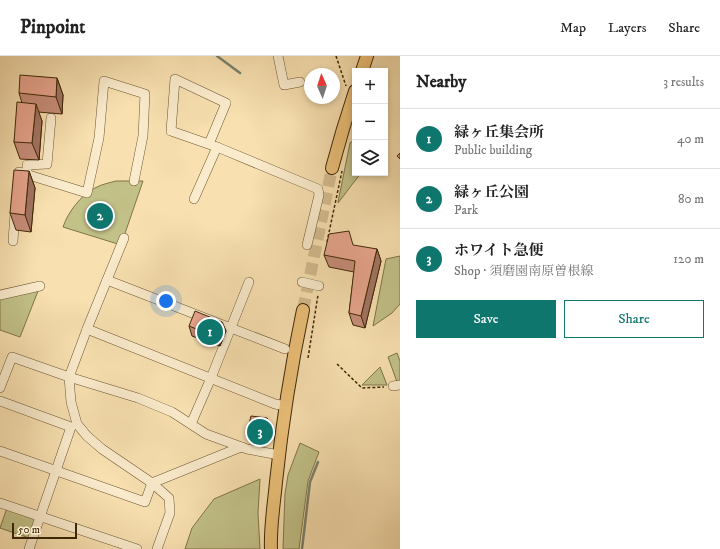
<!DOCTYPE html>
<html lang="en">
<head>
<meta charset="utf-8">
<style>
	:root { --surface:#fff; --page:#f2f2f2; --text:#222; --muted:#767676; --line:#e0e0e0; --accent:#0f766e }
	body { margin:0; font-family:"IM FELL DW Pica","Noto Serif JP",serif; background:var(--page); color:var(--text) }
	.controls { position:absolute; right:12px; top:12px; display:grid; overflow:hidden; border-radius:0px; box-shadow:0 2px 6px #0003 }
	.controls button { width:36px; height:36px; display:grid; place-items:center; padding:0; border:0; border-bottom:1px solid var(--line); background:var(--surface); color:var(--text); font:20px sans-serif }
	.compass { position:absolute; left:304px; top:12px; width:36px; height:36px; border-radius:50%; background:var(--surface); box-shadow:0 2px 6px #0003; rotate:357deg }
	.scale { position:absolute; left:12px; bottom:10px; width:65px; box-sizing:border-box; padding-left:4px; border:2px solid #3e2807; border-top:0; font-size:11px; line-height:14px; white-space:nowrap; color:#3e2807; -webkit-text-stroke:3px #faebcc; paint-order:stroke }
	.you { position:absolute; left:166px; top:245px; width:14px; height:14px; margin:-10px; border:3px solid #fff; border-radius:50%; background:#1a73e8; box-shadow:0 0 0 6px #1a73e833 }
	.badge { display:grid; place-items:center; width:26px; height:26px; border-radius:50%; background:var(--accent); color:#fff; font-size:13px; font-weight:700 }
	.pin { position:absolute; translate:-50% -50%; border:2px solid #fff; box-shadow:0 1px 4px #0006 }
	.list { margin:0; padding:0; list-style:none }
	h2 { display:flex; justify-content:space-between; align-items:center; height:52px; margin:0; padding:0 16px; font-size:17px }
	h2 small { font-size:13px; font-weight:400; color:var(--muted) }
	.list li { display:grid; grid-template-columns:26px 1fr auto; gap:12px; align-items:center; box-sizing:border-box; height:60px; padding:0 16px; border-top:1px solid var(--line) }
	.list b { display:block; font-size:15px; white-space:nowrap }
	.list p { margin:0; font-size:13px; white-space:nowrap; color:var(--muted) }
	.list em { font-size:13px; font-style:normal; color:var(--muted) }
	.actions { display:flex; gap:8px; padding:12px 16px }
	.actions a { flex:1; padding:9px 0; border:1px solid var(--accent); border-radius:0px; text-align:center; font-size:14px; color:var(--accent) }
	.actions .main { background:var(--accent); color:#fff }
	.icon { flex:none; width:22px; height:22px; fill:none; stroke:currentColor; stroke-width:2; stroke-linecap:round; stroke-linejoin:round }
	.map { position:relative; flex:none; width:400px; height:493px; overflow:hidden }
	header { display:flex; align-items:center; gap:24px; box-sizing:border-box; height:56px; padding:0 20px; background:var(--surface); border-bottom:1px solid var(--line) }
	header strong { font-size:19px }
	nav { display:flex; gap:22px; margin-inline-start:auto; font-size:14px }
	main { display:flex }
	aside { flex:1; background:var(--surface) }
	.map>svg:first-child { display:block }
</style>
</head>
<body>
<header>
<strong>Pinpoint</strong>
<nav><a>Map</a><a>Layers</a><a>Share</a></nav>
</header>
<main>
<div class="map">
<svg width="400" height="493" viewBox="0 0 400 493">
	<rect width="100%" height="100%" fill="#f8e0b0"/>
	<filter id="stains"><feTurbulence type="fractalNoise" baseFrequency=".005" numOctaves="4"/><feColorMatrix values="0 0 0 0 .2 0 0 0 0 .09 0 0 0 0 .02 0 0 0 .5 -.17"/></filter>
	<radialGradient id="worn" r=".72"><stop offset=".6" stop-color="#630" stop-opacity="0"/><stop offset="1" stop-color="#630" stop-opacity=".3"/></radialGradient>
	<!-- green -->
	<g fill="#c2c188" stroke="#807448">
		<path d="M355,83V117H361L338,147V146L350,87Z"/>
		<path d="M116,125H143L121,189L63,171C68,156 81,139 95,132C102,128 109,127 116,125Z"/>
		<path d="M400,200V248L392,257L373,270L386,203Z"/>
		<path d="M40,230L20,281L0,274V239Z"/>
		<path d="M397,297L400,305V326H397L388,301Z"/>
		<path d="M380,311L387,329H362Z"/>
		<path d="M300,387L319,396L308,425L299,493H283L285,438L288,419Z"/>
		<path d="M260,423L258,457L260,493H185L192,472L214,443Z"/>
		<path d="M8,449L40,460L32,483L0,472Z"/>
	</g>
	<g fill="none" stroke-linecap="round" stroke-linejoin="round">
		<!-- stream -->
		<g stroke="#78816d" stroke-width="2.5">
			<path d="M217,0L240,17"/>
			<path d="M302,493L310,426L318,406"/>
		</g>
		<!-- major-tunnel -->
		<path stroke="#d3bb8e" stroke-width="12" stroke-dasharray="12 6" stroke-linecap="butt" d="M303,254L332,112"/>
		<defs>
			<g id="minor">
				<path d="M278,0L284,29L300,26"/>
				<path d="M209,88L226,47L175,23L171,75L217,91"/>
				<path d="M19,116L87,137L99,82L104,25L145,38L143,80L134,125"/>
				<path d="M27,118V109L47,108L51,62"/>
				<path d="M194,143L217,91L318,133L319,139L307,189"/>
				<path d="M124,182L87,273L69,321L71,346L77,368L87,380L102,393L152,427L241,391"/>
				<path d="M13,185L15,157"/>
				<path d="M107,224L285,293"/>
				<path d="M302,226L319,230"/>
				<path d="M0,239L40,230"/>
				<path d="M87,273L275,348L286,350"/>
				<path d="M393,330L400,329"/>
				<path d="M0,332L12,301L69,321L138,342L172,356L206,378L247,393L279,399"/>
				<path d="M0,345L71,371L29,493"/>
				<path d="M191,368L211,322L249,226"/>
				<path d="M0,395L145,446L152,427L169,442L170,457L157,493"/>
				<path d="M0,447L137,493"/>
			</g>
			<g id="major">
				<path d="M362,15L367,0"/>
				<path d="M332,112L343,73L355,35"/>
				<path d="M271,493C270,471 274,448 276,426C282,368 291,311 303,254"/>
			</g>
		</defs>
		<!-- minor casing -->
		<use href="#minor" stroke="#6c5631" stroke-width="10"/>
		<!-- major casing -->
		<use href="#major" stroke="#3e2807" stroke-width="14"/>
		<!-- path -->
		<g stroke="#3e2807" stroke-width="1.5" stroke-dasharray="3 2" stroke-linecap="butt">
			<path d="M336,0L346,30"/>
			<path d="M327,186L342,115"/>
			<path d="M308,302L318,239"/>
			<path d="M337,308L362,332L384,331"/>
		</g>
		<!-- minor -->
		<use href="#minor" stroke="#faebcc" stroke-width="9"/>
		<!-- major -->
		<use href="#major" stroke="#ecc078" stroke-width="12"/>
	</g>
	<!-- wall -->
	<g fill="#c88e7a" stroke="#3e2807">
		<path d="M57,22L63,39L62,58L38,56L42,65L39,104L20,103L14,86L22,47L19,37Z"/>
		<path d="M29,115L35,132L31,176L16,174L10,157Z"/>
		<path d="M377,193L381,205L365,272L353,269L349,257L354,216L329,211L324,199Z"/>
		<path d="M222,266L226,275L220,290L192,280L189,270Z"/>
		<path d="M267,362L269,368L267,386L249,383L247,377Z"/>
	</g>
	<!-- shaded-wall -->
	<g fill="#a27463" stroke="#3e2807">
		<path d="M57,22L63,39L62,58L56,41Z"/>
		<path d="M36,48L42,65L39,104L32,87Z"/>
		<path d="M29,115L35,132L31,176L25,159Z"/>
		<path d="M377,193L381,205L365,272L361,260Z"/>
		<path d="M222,266L226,275L220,290L216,281Z"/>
		<path d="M267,362L269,368L267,386L264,379Z"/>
	</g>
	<!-- building -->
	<g fill="#e8a58e" stroke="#3e2807">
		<path d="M20,19L57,22L56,41L19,37Z"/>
		<path d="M17,46L36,48L32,87L14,86Z"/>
		<path d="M400,97V103L397,100Z"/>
		<path d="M14,114L29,115L25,159L10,157Z"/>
		<path d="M349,175L353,189L377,193L361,260L349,257L355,205L324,199L329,178Z"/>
		<path d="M195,255L222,266L216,281L189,270Z"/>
		<path d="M251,360L267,362L264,379L247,377Z"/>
	</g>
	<rect width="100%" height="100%" filter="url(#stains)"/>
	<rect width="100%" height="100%" fill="url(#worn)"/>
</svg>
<div class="controls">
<button>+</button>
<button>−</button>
<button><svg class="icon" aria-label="layers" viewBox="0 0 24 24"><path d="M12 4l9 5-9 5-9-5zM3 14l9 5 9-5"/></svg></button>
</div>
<svg class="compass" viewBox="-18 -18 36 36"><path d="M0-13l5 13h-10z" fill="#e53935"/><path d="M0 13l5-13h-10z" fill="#767676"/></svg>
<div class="scale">50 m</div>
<div class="you"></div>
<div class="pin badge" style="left:210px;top:276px">1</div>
<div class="pin badge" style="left:100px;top:160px">2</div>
<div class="pin badge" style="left:260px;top:376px">3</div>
</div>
<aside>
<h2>Nearby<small>3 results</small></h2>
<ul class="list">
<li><span class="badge">1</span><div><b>緑ヶ丘集会所</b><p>Public building</p></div><em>40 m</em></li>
<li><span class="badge">2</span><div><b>緑ヶ丘公園</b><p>Park</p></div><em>80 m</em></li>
<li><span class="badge">3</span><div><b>ホワイト急便</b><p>Shop · 須磨園南原曽根線</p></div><em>120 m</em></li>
</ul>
<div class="actions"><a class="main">Save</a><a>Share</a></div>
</aside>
</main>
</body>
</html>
